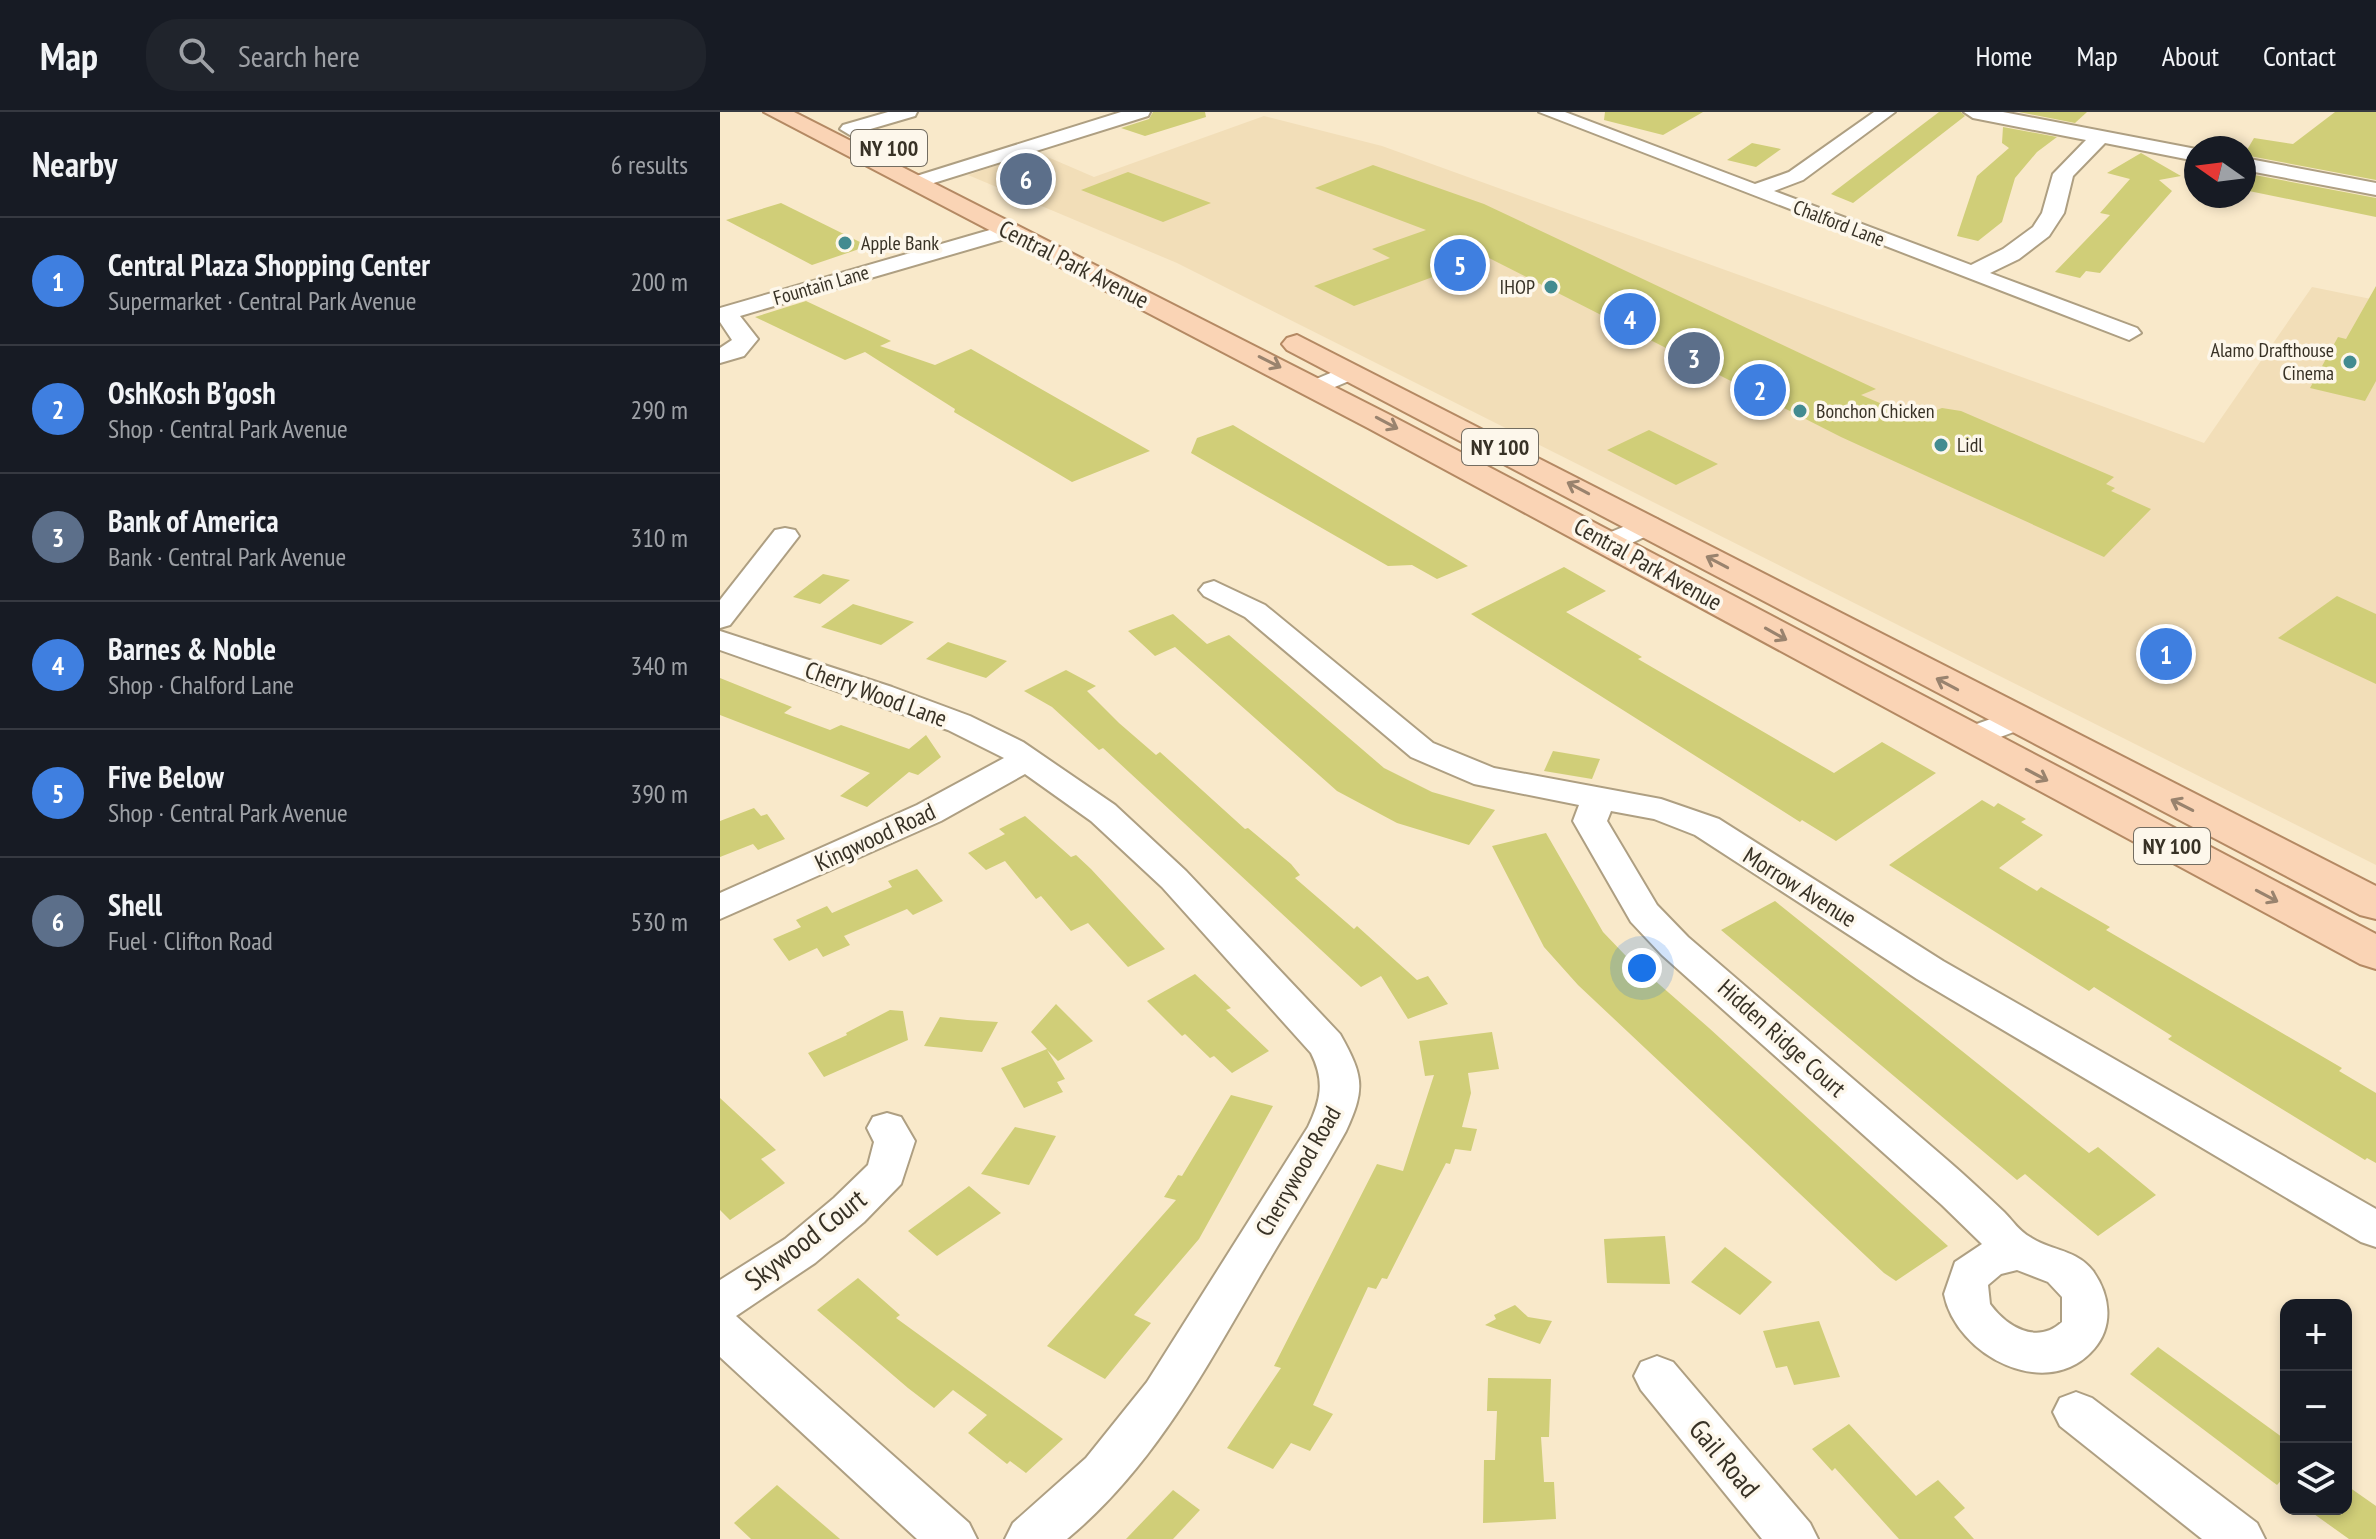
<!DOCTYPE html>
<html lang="en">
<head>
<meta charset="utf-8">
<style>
	:root { --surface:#171b24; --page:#20242c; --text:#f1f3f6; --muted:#9ea1a6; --line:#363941; --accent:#438b90 }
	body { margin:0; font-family:"PT Sans Narrow",sans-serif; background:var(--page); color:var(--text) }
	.controls { position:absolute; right:24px; bottom:24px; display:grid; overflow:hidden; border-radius:16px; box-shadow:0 4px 12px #0003 }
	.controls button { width:72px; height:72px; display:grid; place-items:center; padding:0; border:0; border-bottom:2px solid var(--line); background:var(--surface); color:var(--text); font:40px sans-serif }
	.compass { position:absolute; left:1464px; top:24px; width:72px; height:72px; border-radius:50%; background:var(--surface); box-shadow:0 4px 12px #0003; rotate:284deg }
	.you { position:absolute; left:922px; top:856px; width:28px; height:28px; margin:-20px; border:6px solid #fff; border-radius:50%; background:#1a73e8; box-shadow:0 0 0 12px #1a73e833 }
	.badge { display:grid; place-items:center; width:52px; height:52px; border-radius:50%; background:var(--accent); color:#fff; font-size:26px; font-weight:700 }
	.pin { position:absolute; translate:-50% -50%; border:4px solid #fff; box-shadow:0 2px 8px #0006 }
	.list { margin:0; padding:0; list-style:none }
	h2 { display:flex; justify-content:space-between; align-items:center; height:104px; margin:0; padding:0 32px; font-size:34px }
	h2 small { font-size:26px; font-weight:400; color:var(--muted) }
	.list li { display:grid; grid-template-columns:52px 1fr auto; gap:24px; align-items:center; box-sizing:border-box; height:128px; padding:0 32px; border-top:2px solid var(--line) }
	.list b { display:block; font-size:30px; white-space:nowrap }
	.list p { margin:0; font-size:26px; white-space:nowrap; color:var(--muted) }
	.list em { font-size:26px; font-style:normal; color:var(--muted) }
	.icon { flex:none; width:44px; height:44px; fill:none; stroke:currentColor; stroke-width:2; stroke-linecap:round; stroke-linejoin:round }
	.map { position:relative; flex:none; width:1656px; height:1427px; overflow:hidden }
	header { display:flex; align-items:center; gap:48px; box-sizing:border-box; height:112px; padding:0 40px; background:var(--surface); border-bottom:2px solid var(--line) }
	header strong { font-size:38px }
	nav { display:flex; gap:44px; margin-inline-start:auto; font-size:28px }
	.search { width:560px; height:72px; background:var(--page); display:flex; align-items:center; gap:20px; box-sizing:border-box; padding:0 28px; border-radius:32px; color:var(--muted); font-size:30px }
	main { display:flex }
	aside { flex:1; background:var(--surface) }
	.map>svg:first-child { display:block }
</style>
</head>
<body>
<header>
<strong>Map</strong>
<div class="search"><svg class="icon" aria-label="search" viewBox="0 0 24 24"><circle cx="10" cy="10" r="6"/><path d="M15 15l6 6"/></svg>Search here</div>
<nav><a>Home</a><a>Map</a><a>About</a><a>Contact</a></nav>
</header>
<main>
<aside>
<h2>Nearby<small>6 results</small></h2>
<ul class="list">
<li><span class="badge" style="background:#3f7fe0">1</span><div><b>Central Plaza Shopping Center</b><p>Supermarket · Central Park Avenue</p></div><em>200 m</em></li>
<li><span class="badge" style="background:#3f7fe0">2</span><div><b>OshKosh B'gosh</b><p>Shop · Central Park Avenue</p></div><em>290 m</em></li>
<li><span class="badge" style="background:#5c6f8a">3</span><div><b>Bank of America</b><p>Bank · Central Park Avenue</p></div><em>310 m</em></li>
<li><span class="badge" style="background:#3f7fe0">4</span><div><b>Barnes &amp; Noble</b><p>Shop · Chalford Lane</p></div><em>340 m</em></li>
<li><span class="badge" style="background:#3f7fe0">5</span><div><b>Five Below</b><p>Shop · Central Park Avenue</p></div><em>390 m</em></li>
<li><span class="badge" style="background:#5c6f8a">6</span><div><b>Shell</b><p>Fuel · Clifton Road</p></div><em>530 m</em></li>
</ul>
</aside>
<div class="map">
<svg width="1656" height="1427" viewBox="0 0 1656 1427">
	<rect width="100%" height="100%" fill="#f9e9ca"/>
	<!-- built -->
	<path fill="#f2deb8" d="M544,4L662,34L1484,331L1592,175L1656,188V753L457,151L248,63L316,40L374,65Z"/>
	<!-- building -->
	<g fill="#d0ce78">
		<path d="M433,0H485L486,5L425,24L401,16L429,7Z"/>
		<path d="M885,0H983L943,23L884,8Z"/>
		<path d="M1219,0H1241L1245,4L1133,91L1111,82Z"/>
		<path d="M1299,0H1367L1355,11Z"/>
		<path d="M1615,0H1656V68L1524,43L1534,26L1573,32Z"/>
		<path d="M1283,15L1337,25L1317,40L1295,66L1282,110L1258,129L1237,124L1257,64L1289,36L1282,31Z"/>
		<path d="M1032,31L1061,37L1036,55L1007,48Z"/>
		<path d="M1421,41L1461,64L1439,68L1452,79L1380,161L1366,159L1360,166L1335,160L1390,103L1380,101L1410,67L1387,61Z"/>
		<path d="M653,53L764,92L1156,277L1141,283L1195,306L1222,296L1241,299L1394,365L1386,372L1395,376L1391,379L1431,397L1384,445L1121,325L767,145L634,194L594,174L670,146L652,137L706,118L595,76Z"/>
		<path d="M408,60L491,91L443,110L361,78Z"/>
		<path d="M1524,61L1656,86V105L1524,78Z"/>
		<path d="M61,91L148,134L92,153L6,108Z"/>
		<path d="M1656,174V269L1645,289L1590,276L1618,225L1626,227Z"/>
		<path d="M86,189L171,229L160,234L215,253L251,237L430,339L352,370L234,300L235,297L145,240L125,248L35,205Z"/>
		<path d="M513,313L748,454L717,467L692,453L668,454L471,341L477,326Z"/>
		<path d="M929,318L998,352L956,373L887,338Z"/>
		<path d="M844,455L886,479L846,500L922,545L918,547L1114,661L1162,630L1216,661L1116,729L1082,708L1080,710L751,502Z"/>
		<path d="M103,462L130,468L100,492L73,485Z"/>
		<path d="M1617,484L1656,502V572L1558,526Z"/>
		<path d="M133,492L194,510L161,533L101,515Z"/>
		<path d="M453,502L487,532L509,523L664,656L712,680L775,698L749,733L677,711L617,679L455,535L435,544L408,519Z"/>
		<path d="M228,530L287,549L266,566L206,547Z"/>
		<path d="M346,558L376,574L367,579L399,611L436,643L440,640L525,717L528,716L571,752L580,763L575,766L634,817L637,814L697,868L708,864L728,892L688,907L661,864L641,875L383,636L379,638L332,595L304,579Z"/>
		<path d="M0,566L72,595L64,601L110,618L121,613L189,637L206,623L221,645L198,663L189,660L147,695L120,684L150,661L0,603Z"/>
		<path d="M833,639L880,647L872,667L824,659Z"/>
		<path d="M1262,688L1274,695L1278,691L1306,707L1301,710L1323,723L1279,756L1317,779L1321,775L1390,815L1386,818L1622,956L1619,959L1656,981V1051L1647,1046L1645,1048L1448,927L1452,924L1374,875L1369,879L1169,753Z"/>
		<path d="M34,696L41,704L47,702L65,727L38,738L33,732L0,745V709Z"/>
		<path d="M305,704L351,745L356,743L371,757L445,837L408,855L368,811L351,819L321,784L316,787L285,749L266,758L248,741L285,722L279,717Z"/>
		<path d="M826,721L883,820L929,868L932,866L989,916L1228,1134L1176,1169L1164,1161L858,873L824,835L772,734Z"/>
		<path d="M197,757L223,789L193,803L187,797L124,824L130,833L103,845L97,836L69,849L53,827L81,815L76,808L107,794L112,801L172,775L168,769Z"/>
		<path d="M1055,789L1369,1041L1378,1035L1436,1083L1378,1124L1305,1062L1297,1068L1001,818Z"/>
		<path d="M475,862L511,896L506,898L549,939L512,961L494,944L490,946L465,922L462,924L427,889Z"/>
		<path d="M336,892L373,929L338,949L327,938L345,967L337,970L343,980L304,996L281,956L327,937L311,920Z"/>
		<path d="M170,898L183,899L188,928L104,965L88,941L127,923L126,921Z"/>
		<path d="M220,905L247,908L278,910L262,940L204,934Z"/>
		<path d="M772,920L779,957L748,961L751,981L742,1015L757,1017L751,1039L735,1037L730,1052L726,1051L667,1167L662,1166L656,1177L648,1175L593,1293L613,1302L590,1339L571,1331L553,1357L507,1336L561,1256L554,1254L657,1052L683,1059L714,963L705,964L699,929Z"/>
		<path d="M511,983L553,994L479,1127L414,1203L431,1211L385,1267L327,1234L456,1088L444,1085L458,1063L462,1064Z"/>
		<path d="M0,986L56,1038L41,1047L65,1071L10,1108L0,1098Z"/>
		<path d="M295,1015L336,1024L309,1073L261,1062Z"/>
		<path d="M249,1074L281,1101L217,1144L188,1119Z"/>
		<path d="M945,1124L950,1172L887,1171L884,1127Z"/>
		<path d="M1005,1135L1052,1170L1020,1203L971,1170Z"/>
		<path d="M138,1166L180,1203L176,1206L343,1327L306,1361L290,1349L287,1352L248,1321L267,1303L233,1278L214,1296L188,1276L97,1198Z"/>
		<path d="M795,1193L808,1205L832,1209L820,1232L765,1213L776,1207L774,1203Z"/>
		<path d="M1099,1209L1120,1265L1074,1273L1067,1254L1056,1256L1043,1219Z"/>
		<path d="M1438,1235L1566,1328V1363L1557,1373L1410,1262Z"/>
		<path d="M768,1266L831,1267L829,1325H821L824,1370H834L836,1407L763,1411L764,1348H775L777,1299H767Z"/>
		<path d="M1129,1312L1196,1384L1218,1368L1245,1396L1234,1405L1254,1427H1179L1115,1356L1112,1359L1092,1337Z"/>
		<path d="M57,1373L120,1427H31L14,1411Z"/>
		<path d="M1626,1373L1656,1394V1427H1629L1587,1397H1626Z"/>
		<path d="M453,1378L480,1398L453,1427H406Z"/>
	</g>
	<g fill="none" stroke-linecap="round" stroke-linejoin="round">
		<defs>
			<g id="minor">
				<path d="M168,0H197L195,4L130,23L120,17L123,13Z"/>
				<path d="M401,0H430L428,4L204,74H190L187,70L190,66Z"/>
				<path d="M819,0H845L1035,72L1069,60L1154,0H1175L1083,68L1054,79L1251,153L1283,137L1313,115L1322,101L1333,62L1366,28L1253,6L1244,0H1283L1476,37V49L1385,31L1353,64L1344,101L1329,124L1299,147L1270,161L1417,216L1421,221L1409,228Z"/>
				<path d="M1524,46L1656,71V83L1524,58Z"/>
				<path d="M287,113L295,114L298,119L295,124L20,204L38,227L24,244L0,251V236L12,228L0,210V196Z"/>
				<path d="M632,252L644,259L641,264L598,282L586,275L589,270Z"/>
				<path d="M927,405L937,407L941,413L937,419L899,437H879L875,431L879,425Z"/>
				<path d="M65,416L75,418L79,424L10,513L0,516V488L55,418Z"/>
				<path d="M494,469L545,493L713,631L774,656L941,687L999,707L1223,849L1656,1097V1135L1641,1130L1197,867L975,723L934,707L891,699L887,709L937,793L968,825C1054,899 1140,973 1226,1047C1246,1064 1265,1082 1284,1100C1292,1108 1300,1120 1310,1125C1331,1139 1356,1137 1373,1159C1390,1183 1394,1214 1374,1237C1328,1291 1236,1244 1224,1182L1235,1150L1262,1132L1222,1093L942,843L911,810L853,709L859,693L754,672L691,645L525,505L484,484L479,478L484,472ZM1297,1158L1328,1170L1342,1185V1210C1317,1233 1287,1215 1270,1192L1268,1173L1281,1162Z"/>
				<path d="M0,519L172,575L250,604L303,630L395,693L466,759L620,922C643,963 646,976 626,1019C599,1068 569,1114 541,1162C486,1256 433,1356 347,1427H285L293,1411L366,1346L427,1270L588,1015C601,988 605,969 591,941L442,775L371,709L305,662L221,709L0,807V781L197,693L284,646L228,618L0,538Z"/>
				<path d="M1296,598L1307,601L1312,608L1307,615L1259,633L1248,636L1237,633L1232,626L1237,619Z"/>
				<path d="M167,1001L181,1005L195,1029L181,1072L144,1110L95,1151L16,1204L249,1411L257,1427H197L0,1245V1168L65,1127L114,1086L148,1053L154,1030L147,1016L153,1005Z"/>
				<path d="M937,1244L953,1250L1090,1411L1098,1427H1042L921,1278L914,1264L921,1250Z"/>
				<path d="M1356,1280L1372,1286L1537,1411L1545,1427H1482L1340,1314L1333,1300L1340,1286Z"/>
			</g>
			<g id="major">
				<path d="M44,0H74L670,303L1656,822V857L1640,852L648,316Z"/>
				<path d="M577,223L1656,774V807L1640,803L567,238L562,232L567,226Z"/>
			</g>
		</defs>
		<!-- minor casing -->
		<use href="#minor" stroke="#ae9f82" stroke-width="4"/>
		<!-- major casing -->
		<use href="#major" stroke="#b48963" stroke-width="4"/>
		<!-- minor -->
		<use href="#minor" fill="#fff" fill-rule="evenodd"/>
		<!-- major -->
		<use href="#major" fill="#fad4b5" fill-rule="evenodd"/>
	</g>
	<!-- one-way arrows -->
	<defs><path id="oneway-shaft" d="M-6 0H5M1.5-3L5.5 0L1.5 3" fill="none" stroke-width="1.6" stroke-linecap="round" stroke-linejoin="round" transform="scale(2)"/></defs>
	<g stroke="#99836e">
		<use href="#oneway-shaft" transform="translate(550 250) rotate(27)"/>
		<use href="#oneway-shaft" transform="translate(667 311) rotate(28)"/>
		<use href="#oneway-shaft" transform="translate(858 376) rotate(-152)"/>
		<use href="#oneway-shaft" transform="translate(997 450) rotate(-152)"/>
		<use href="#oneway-shaft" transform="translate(1056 522) rotate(29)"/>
		<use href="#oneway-shaft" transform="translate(1227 572) rotate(-152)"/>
		<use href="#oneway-shaft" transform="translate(1317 663) rotate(28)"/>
		<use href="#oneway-shaft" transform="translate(1462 693) rotate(-153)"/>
		<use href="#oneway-shaft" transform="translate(1547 784) rotate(28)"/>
	</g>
	<!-- markers -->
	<g fill="#438b90" stroke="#fdf7eb" stroke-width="3">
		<circle cx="125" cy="131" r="8"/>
		<circle cx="831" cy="175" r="8"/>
		<circle cx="1630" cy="250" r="8"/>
		<circle cx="1080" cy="299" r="8"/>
		<circle cx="1221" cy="333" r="8"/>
	</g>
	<g text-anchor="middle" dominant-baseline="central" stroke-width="7" stroke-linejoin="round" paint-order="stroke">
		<!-- far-street labels -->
		<g font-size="20" fill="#383226" stroke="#fdf7eb">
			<text transform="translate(1119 111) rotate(21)">Chalford Lane</text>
			<text transform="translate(101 173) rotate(-16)">Fountain Lane</text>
		</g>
		<!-- far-poi labels -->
		<g font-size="20" fill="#383226" stroke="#fdf7eb" text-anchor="start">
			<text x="141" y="131">Apple Bank</text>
			<text x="815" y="175" text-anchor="end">IHOP</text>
			<text x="1614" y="238" text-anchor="end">Alamo Drafthouse<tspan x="1614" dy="23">Cinema</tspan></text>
			<text x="1096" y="299">Bonchon Chicken</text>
			<text x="1237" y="333">Lidl</text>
		</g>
		<!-- shield labels -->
		<g fill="#fdf7eb" stroke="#736d61" stroke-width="2">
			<rect x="131" y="18" width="76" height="36" rx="6"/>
			<rect x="742" y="317" width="76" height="36" rx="6"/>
			<rect x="1414" y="716" width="76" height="36" rx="6"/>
		</g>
		<g font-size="22" font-weight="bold" fill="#383226">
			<text x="169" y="36">NY 100</text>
			<text x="780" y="335">NY 100</text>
			<text x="1452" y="734">NY 100</text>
		</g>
		<!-- street labels -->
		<g font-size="24" fill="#383226" stroke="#fdf7eb">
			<text transform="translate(354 152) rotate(27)">Central Park Avenue</text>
			<text transform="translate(928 452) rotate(29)">Central Park Avenue</text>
			<text transform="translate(156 582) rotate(20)">Cherry Wood Lane</text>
			<text transform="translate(155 725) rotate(-25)">Kingwood Road</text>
			<text transform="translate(1080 775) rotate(32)">Morrow Avenue</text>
			<text transform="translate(1062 926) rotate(42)">Hidden Ridge Court</text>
			<text transform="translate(578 1059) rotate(-60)">Cherrywood Road</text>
		</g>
		<!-- near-street labels -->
		<g font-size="28" fill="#383226" stroke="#fdf7eb">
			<text transform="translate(85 1127) rotate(-38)">Skywood Court</text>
			<text transform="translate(1005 1346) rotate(50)">Gail Road</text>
		</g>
	</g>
</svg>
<div class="controls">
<button>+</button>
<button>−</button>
<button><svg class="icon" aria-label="layers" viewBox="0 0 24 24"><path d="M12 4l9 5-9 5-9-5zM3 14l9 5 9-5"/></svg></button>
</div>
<svg class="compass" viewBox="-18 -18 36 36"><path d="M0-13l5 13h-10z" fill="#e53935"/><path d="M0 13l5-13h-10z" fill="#9ea1a6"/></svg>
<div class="you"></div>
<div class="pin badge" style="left:1446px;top:542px;background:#3f7fe0">1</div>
<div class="pin badge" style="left:1040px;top:278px;background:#3f7fe0">2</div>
<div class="pin badge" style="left:974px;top:246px;background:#5c6f8a">3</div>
<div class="pin badge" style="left:910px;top:207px;background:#3f7fe0">4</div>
<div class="pin badge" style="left:740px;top:153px;background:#3f7fe0">5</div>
<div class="pin badge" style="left:306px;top:67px;background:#5c6f8a">6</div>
</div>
</main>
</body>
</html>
